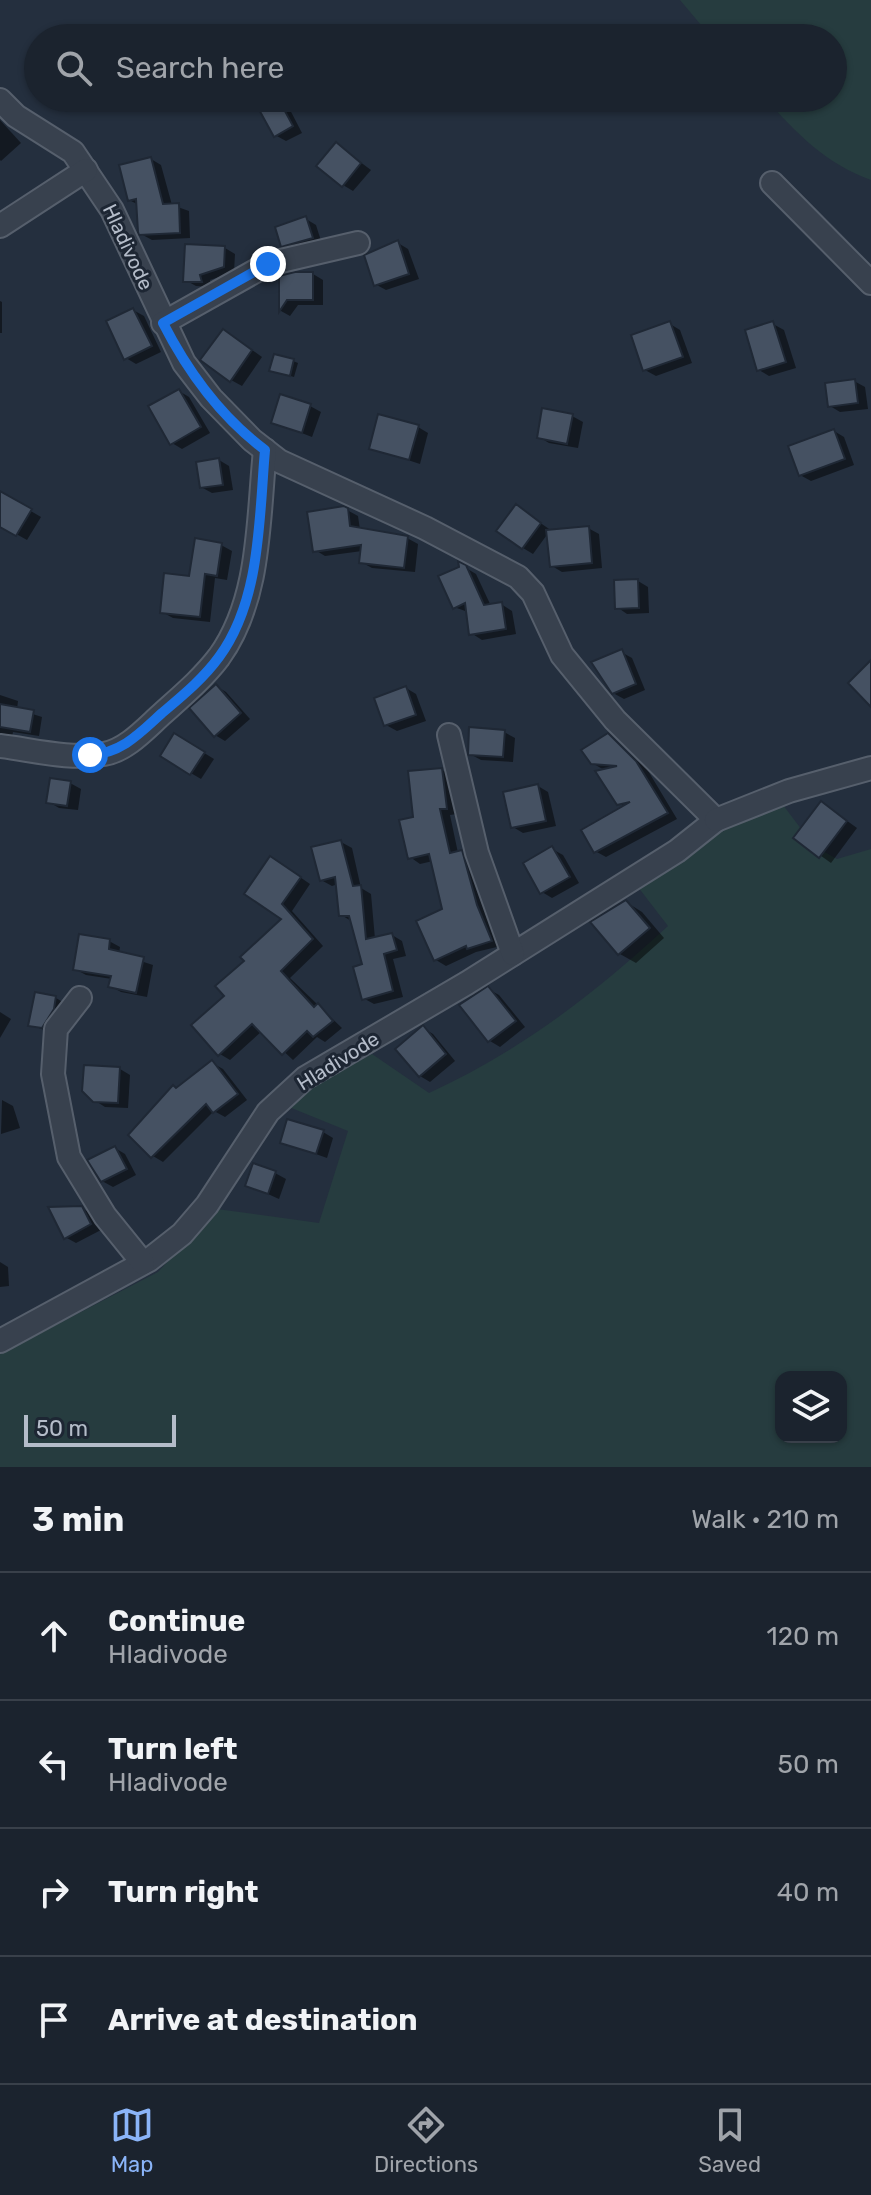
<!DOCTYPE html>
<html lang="en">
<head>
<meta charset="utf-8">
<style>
	:root { --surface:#1b232e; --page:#242b36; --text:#f1f3f6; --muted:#a0a4aa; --line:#39404a; --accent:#8ab4f8 }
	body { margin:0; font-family:Rubik,sans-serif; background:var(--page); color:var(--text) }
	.controls { position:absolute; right:24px; bottom:24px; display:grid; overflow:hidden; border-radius:16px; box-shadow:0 2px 6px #0004 }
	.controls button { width:72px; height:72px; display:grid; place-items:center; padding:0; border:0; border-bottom:2px solid var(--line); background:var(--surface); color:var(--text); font:40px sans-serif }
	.scale { position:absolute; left:24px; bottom:20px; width:152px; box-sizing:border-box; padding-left:8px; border:4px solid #b4bcc9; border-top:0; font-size:22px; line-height:28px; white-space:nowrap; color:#b4bcc9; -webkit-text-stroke:6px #1d2633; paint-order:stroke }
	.stop { position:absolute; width:24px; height:24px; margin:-18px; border:6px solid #1a73e8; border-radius:50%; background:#fff }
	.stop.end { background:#1a73e8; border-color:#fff; box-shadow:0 2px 8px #0008 }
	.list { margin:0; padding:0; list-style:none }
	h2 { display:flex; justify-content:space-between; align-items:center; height:104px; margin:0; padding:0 32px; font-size:34px }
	h2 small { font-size:26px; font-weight:400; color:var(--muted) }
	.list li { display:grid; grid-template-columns:52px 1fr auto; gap:24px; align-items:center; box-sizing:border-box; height:128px; padding:0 32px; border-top:2px solid var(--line) }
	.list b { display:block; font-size:30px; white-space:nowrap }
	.list p { margin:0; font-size:26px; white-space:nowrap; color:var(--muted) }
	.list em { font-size:26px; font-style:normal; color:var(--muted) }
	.icon { flex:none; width:44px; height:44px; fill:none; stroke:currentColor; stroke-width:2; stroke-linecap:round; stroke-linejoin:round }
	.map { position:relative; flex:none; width:871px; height:1467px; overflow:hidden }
	.search { position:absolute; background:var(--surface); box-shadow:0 2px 6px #0004; left:24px; right:24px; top:24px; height:88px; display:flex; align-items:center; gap:20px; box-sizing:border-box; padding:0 28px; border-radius:44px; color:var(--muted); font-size:30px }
	.sheet { height:616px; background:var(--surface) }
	nav { display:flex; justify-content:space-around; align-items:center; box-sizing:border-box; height:112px; border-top:2px solid var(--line); background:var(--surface); font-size:22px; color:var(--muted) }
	nav a { display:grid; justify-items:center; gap:4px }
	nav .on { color:var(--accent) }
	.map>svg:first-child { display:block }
</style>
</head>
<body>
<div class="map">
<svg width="871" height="1467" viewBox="0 0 871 1467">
	<rect width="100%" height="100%" fill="#242f3e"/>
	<!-- green -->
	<g fill="#263c3f" fill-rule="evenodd">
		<path d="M680,0H871V180C826,164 796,133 765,98H833V38H712Z"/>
		<path d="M783,805L814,846L837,859L871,849V1467H0V1354L158,1272L217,1209L319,1223L348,1131L289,1107L315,1085L372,1054L429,1093C522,1050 593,995 668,926L638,887L687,857L726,827ZM781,1377H841V1437H781Z"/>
	</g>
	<!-- shadow -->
	<g fill="#0007">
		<path d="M277,98L287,104L302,133L286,141L275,135Z"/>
		<path d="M0,120L21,143L1,161L0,160Z"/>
		<path d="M336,144L371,170L353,191L343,185Z"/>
		<path d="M151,159L161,165L172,205L189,211L190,238L152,240L141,234L139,205L129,200Z"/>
		<path d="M306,219L316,225L322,244L294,251L283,245Z"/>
		<path d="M398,243L408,249L419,279L386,290L375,284Z"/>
		<path d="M225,248L235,254L234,272L210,280L211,287L196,286L185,280Z"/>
		<path d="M313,274L323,280V305H298L290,316L281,311V278Z"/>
		<path d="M0,301L2,302V333H0Z"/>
		<path d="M133,310L144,316L161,352L136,364L126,358Z"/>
		<path d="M670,324L680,330L692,363L656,376L645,370Z"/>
		<path d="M773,324L784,330L796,368L769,376L759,370Z"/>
		<path d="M234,337L262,357L242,386L231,380Z"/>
		<path d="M293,361L298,363L294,377L276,372Z"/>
		<path d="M854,381L865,387L868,409L840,412L830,406Z"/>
		<path d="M179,391L189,397L210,433L182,449L172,443Z"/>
		<path d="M310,406L321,412L312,437L273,422Z"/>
		<path d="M572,416L583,422L578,448L549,443L539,437Z"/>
		<path d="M418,427L428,433L420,464L371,448Z"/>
		<path d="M834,431L844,437L854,465L811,481L800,475Z"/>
		<path d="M219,460L229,466L233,490L212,493L201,487Z"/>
		<path d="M0,493L41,517L27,540L0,525Z"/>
		<path d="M347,510L358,516L360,530L407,538L418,544L415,572L372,568L361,562L362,551L325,556L315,550Z"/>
		<path d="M526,513L552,531L588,528L599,534L602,568L562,572L552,566L549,532L533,554L523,548Z"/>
		<path d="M221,545L232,551L227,580L215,578L210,622L173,618L162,612Z"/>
		<path d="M461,565L476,574L491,606L501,604L512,611L516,634L482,640L471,633L468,612L454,607Z"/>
		<path d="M638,581L648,587L649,613L627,614L617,607Z"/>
		<path d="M621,652L632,658L645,690L624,699L613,693Z"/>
		<path d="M216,686L226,692L250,719L225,741L215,735Z"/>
		<path d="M406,688L416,694L426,721L397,731L386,725Z"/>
		<path d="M0,695L18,701L17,709L42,717L39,736L13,732L12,737L0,736Z"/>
		<path d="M504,732L515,738L513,762L481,760L470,754Z"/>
		<path d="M175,735L214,759L201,779L162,756Z"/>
		<path d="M608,735L647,769L677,819L606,857L595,851L625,807L619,803L606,771L592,763Z"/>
		<path d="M442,770L453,776L457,814L450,815L458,853L472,858L501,946L476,952L446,966L436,960L444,910L433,861L420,864L410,857L415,819Z"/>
		<path d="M70,783L81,789L78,810L59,808L49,802Z"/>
		<path d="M538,786L548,792L556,826L523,833L513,827Z"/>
		<path d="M832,810L857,828L831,863L796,838Z"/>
		<path d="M341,842L352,848L361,888L371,894L375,939L392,935L402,941L406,956L393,959L403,997L374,1004L363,998L364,966L353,922L341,915L338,884L332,886L321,880Z"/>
		<path d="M552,849L563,855L579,883L552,898L542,892Z"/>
		<path d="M281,864L310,884L292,911L323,946L290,978L342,1028L325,1042L317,1037L293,1060L262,1031L230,1060L220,1054L226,996L247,961L285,919L247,894Z"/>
		<path d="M626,902L642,912L664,938L636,963L620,954L593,923Z"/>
		<path d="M109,941L120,947L119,954L153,965L147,997L121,992L110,986L112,979L86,975L75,969Z"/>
		<path d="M488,989L499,995L525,1027L500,1047L490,1041L462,1006Z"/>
		<path d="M56,998L66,1004L53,1033L30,1025Z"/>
		<path d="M0,1012L11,1019L0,1038Z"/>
		<path d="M423,1028L433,1034L455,1061L430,1082L420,1076Z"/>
		<path d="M212,1063L223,1069L247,1100L225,1117L214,1111L163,1162L153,1156L177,1090Z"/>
		<path d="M120,1069L130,1075L128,1108L105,1107L94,1100Z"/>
		<path d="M2,1100L13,1106L20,1128L1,1134Z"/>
		<path d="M323,1132L333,1138L327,1158L282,1142Z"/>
		<path d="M115,1148L125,1154L136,1175L113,1187L102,1181Z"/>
		<path d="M275,1173L286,1179L279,1199L248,1185Z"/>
		<path d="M82,1208L93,1215L101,1230L76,1243L65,1237Z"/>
		<path d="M0,1262L8,1267L9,1286L0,1287Z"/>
	</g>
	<!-- building -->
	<g fill="#455162" stroke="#1f2835" stroke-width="2">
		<path d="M273,98H278L293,126L274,137L257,106Z"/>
		<path d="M336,142L361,163L342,187L316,166Z"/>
		<path d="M151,157L163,204L179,203L180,233L139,235L138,232L136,199L128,201L119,165Z"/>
		<path d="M306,216L313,238L281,247L275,227Z"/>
		<path d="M398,240L409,274L374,286L364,255Z"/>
		<path d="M185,244L225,246L224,267L200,275L202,282H183Z"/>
		<path d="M295,272H313V300H287L279,312V276Z"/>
		<path d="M133,308L152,346L124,360L106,321Z"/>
		<path d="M670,321L683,357L643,371L631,335Z"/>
		<path d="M773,321L786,362L757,371L745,330Z"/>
		<path d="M223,329L252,350L230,382L200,360Z"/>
		<path d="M274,354L294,359L290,376L269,371Z"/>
		<path d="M855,379L858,403L828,407L825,383Z"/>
		<path d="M179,389L201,427L170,445L148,406Z"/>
		<path d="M280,394L311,404L302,433L271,423Z"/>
		<path d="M542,408L573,414L567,444L537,438Z"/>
		<path d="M378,414L419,425L409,460L369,449Z"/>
		<path d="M834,429L845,459L799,476L788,446Z"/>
		<path d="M219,458L223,485L200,488L196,462Z"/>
		<path d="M0,491L32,509L16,536L0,527Z"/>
		<path d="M516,504L541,523L522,549L496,531Z"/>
		<path d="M344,506L348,508L350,526L408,536L404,568L359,563L361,545L313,552L307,512Z"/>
		<path d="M589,526L592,563L550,567L546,530Z"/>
		<path d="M195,538L222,543L217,576L205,574L200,617L160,613L164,573L189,576Z"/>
		<path d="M458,561L466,565L484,605L502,602L506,629L469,635L465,603L453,609L438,576L459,567Z"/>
		<path d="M638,579L639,608L615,609L614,580Z"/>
		<path d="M622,649L636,684L612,694L591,662Z"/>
		<path d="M871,660V707L848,683Z"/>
		<path d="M216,684L241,713L214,737L189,708Z"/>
		<path d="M406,686L416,715L384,726L374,698Z"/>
		<path d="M0,704L34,710L30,732L0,727Z"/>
		<path d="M469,727L505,730L503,757L468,755Z"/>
		<path d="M174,733L205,752L190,775L160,756Z"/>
		<path d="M608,733L636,761L668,813L594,853L581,830L630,802L617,805L595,771L617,766L591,764L581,750Z"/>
		<path d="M442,768L447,809H440L450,853L462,850L477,905L492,941L467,949L466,946L434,961L416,921L442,909L429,854L408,859L399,820L413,817L408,771Z"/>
		<path d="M50,778L71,781L67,806L46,803Z"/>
		<path d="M538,784L546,821L511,828L503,792Z"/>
		<path d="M821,801L847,821L819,858L793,838Z"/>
		<path d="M341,840L353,886L361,885L366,939L392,933L397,950L384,954L393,991L362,1000L353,967L362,964L349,916H339L335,877L320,881L311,847Z"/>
		<path d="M552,846L570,877L540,894L523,863Z"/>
		<path d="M270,856L301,877L282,904L313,939L281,971L314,1007L318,1003L333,1021L313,1037L307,1031L282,1055L252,1024L218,1056L191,1025L224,996L215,986L244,961L240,957L281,919L244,894Z"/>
		<path d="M626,900L650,928L618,955L590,922Z"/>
		<path d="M79,934L110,939L109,949L144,957L136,993L108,987L111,976L73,970Z"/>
		<path d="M488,986L516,1021L488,1042L459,1005Z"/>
		<path d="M35,992L56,996L54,1009L42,1028L28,1026Z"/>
		<path d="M423,1025L446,1054L419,1077L395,1049Z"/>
		<path d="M212,1060L238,1094L213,1113L206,1104L151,1158L128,1135L173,1085L176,1088Z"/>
		<path d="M84,1065L120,1067L118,1103L93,1102L82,1091Z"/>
		<path d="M287,1119L324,1130L316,1154L280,1143Z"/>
		<path d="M115,1146L127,1169L101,1182L87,1160Z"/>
		<path d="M253,1163L276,1171L268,1194L245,1186Z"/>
		<path d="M82,1206L91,1224L64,1239L48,1207Z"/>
	</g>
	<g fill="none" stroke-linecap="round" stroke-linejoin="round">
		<defs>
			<g id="minor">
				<path d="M0,100L16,116L73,152L112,210L184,363L211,398L252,440L279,461L425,528L518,577L533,593L562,655L615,720L716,820L677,851L467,983L305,1078L268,1112L207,1205L182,1234L149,1260L0,1341"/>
				<path d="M772,183L871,283"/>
				<path d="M0,226L86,170"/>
				<path d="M163,323L268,264L358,243"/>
				<path d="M449,735L477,853L513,954"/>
				<path d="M0,746C33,750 70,760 104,754C127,750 146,728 163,713C183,695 203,678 219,657C261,599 258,518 265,450"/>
				<path d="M716,820L789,791L871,768"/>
				<path d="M80,998L56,1029L53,1074L69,1157L105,1216L143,1263"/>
			</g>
		</defs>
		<!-- minor casing -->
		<use href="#minor" stroke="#565f6c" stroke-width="26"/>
		<!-- minor -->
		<use href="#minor" stroke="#38414e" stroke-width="22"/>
	</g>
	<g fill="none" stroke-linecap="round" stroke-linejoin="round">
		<!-- route -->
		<path stroke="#1a73e8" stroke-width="10" d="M90,755C122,753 140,733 162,713C182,696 203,679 219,657C261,600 259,518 265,450C221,417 188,372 163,323L268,264"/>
	</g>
	<g text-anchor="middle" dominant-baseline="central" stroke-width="6" stroke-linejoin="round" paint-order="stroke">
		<!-- street labels -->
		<g font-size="20" fill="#b4bcc9" stroke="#1d2633">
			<text transform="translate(128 247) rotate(65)">Hladivode</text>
			<text transform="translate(338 1061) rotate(-32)">Hladivode</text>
		</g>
	</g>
</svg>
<div class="controls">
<button><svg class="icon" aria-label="layers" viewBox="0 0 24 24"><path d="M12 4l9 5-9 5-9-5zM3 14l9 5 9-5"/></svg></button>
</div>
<div class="scale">50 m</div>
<div class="stop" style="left:90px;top:755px"></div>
<div class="stop end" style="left:268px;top:264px"></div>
<div class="search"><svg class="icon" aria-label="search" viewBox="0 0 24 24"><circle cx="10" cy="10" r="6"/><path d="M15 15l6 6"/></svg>Search here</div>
</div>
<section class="sheet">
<h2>3 min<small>Walk · 210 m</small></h2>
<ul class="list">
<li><svg class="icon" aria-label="ahead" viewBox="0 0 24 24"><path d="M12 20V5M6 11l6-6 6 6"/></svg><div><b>Continue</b><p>Hladivode</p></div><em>120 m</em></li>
<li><svg class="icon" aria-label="left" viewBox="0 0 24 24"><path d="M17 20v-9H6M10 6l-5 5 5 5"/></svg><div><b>Turn left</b><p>Hladivode</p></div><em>50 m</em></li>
<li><svg class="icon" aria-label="right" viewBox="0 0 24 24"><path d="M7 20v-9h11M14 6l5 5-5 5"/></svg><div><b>Turn right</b></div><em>40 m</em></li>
<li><svg class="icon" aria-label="arrive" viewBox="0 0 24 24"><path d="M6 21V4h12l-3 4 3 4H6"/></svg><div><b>Arrive at destination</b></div></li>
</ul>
</section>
<nav>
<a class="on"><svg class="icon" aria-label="map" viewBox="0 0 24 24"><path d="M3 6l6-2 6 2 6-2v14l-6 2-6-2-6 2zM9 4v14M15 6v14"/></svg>Map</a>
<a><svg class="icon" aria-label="directions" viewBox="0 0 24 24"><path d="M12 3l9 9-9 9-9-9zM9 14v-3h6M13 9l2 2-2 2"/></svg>Directions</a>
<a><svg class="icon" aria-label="saved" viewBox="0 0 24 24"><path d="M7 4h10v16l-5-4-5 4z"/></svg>Saved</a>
</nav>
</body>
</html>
